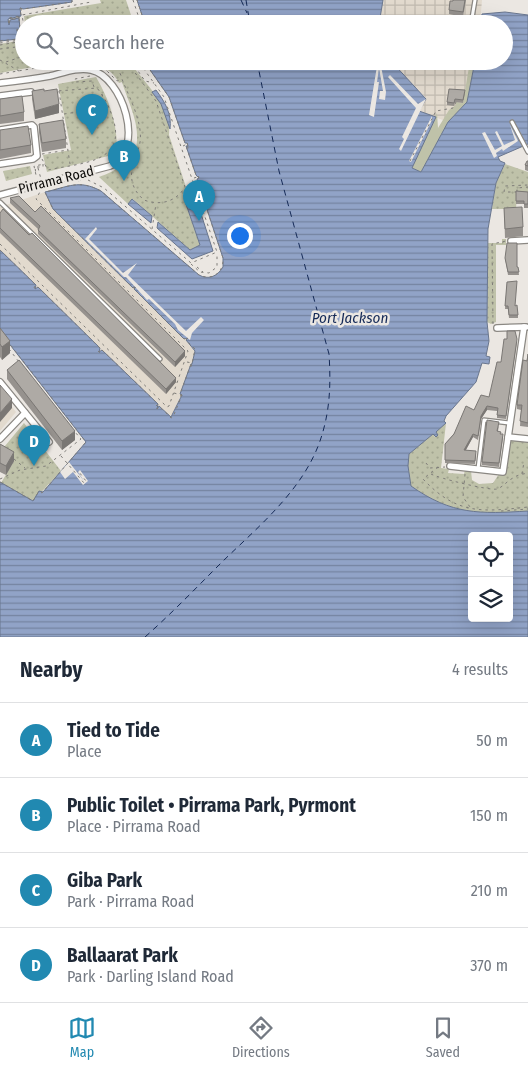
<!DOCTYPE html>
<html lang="en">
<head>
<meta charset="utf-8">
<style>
	:root { --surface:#fff; --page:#f2f2f3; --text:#1f2937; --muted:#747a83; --line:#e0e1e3; --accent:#2189b1 }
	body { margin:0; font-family:"Fira Sans Condensed",sans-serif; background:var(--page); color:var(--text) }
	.controls { position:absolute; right:15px; bottom:15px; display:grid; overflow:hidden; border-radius:5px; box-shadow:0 5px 20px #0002 }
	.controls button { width:45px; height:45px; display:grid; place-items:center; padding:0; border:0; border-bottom:1px solid var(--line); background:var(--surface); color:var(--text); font:25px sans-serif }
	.you { position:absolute; left:239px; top:235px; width:18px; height:18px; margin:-12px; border:4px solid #fff; border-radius:50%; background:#1a73e8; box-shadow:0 0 0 8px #1a73e833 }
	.badge { display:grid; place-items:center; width:32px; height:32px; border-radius:50%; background:var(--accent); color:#fff; font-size:16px; font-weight:700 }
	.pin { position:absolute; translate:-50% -41px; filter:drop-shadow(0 1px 2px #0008) }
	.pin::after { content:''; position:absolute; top:26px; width:18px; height:15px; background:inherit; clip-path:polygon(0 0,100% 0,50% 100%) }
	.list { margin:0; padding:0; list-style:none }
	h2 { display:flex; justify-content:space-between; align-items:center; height:65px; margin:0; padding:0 20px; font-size:21px }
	h2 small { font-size:16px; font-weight:400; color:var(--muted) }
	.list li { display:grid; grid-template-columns:32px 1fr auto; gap:15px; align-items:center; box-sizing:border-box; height:75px; padding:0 20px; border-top:1px solid var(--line) }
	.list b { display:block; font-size:19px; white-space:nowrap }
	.list p { margin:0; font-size:16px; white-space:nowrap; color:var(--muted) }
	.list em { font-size:16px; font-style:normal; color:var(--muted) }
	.icon { flex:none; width:28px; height:28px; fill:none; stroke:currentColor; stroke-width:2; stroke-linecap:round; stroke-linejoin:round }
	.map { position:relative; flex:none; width:528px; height:637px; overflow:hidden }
	.search { position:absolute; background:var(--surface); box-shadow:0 5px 20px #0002; left:15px; right:15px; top:15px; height:55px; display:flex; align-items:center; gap:12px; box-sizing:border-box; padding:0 18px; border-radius:28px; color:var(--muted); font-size:19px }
	.sheet { height:365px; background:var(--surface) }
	nav { display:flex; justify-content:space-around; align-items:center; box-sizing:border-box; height:70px; border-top:1px solid var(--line); background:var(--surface); font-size:14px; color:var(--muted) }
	nav a { display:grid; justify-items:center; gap:2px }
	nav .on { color:var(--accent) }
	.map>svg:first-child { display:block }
</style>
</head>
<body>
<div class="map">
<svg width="528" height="637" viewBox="0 0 528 637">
	<defs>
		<pattern id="industrial-grid" width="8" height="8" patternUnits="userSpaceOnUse" patternTransform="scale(1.25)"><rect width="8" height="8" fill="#e2dace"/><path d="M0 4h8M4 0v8" fill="none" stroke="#c1bab0"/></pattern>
		<pattern id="park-dots" width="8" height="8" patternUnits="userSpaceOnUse" patternTransform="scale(1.25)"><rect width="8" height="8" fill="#bfc2a9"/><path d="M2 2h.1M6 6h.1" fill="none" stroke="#a3a690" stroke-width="1.8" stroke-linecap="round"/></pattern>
		<pattern id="water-rules" width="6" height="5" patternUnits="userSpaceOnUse" patternTransform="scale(1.25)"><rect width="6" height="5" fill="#91a3c7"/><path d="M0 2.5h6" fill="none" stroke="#7583a0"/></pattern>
	</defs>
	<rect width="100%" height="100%" fill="#ebe7e2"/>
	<!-- built -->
	<g fill="#e2dace">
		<path d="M45,192L53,209L132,287H136L134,289L184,338H188L186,340L195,349L192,364L173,417L171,418L160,407L157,409L102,350L100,353L98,351L100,348L38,287L35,289L34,287L36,285L0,250V207Z"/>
		<path d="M0,392L16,412L0,431Z"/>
	</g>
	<!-- industrial -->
	<g fill="url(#industrial-grid)">
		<path d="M383,0H482L480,24H379Z"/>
		<path d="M391,61H475L467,102L448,122L419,111L426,98Z"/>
	</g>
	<!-- grass -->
	<path fill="#bfc2a9" d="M470,61H475L467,102L448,122L421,172L412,168L437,113L438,128L449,110L456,105V102L463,103Z"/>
	<!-- park -->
	<g fill="url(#park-dots)">
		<path d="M100,0H126L134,24H25L24,16L101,3Z"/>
		<path d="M24,40V61H66L0,73V44Z"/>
		<path d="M68,61H134L135,69C149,87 172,110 169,135L186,187L183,194L200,245L190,250L133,199L128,204L99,177C116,171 126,165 132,147L136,148C141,126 129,104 122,82L119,83C108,61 88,66 68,61Z"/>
		<path d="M96,77C109,99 116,120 117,146L108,156L47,172L43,155L71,150L58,84Z"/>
		<path d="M505,164L528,172V192L517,193L516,209H492L496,183Z"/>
		<path d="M30,166L32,174L6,181L3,171Z"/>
		<path d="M502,239H506V245H496V322L491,324L487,322L488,243H502Z"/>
		<path d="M24,423L61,471L33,501L1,483L14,461L0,452Z"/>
		<path d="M446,423L441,468L449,469L448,473L464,474L465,470L471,471L472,480L479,484L493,483L499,474L504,475L510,439L528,442V511C480,514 452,515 411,486L408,466L409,454L433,434L435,437V432Z"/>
	</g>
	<!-- water -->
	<g fill="url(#water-rules)" stroke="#69768e" fill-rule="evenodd">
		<path d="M0,0H72V2L23,9L20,8L21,16L8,19L9,25L10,20L19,18L20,29L17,30L18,39L0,41Z"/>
		<path d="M137,0H383L379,24H145Z"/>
		<path d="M505,12L528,15V144L498,157L500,161L505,163L496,183L488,229L487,322L489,341L486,356L490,357L489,364L482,363L476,382L446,416L444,421L446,423L436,432L438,435L436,437L433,434L409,454L408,466L411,486C452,515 480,514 528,511V637H0V482L33,501L39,491L43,492L86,442L0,332V250L36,285L35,289L38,287L100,348L99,352L102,350L158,404L157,409L159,406L171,417L182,395L180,394L191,364H192L195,351L186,340L188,338L184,339L134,289L136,287L133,288L53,209L45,192C68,187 79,179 101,191L199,275C208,280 217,277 223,267V258L197,179L199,178L196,175L186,146H188L187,143H185L169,97L148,67L152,61H373V65L381,66L382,61H391L426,99L419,111L436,117L412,168L421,172L448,122L467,102L475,61H504V24H480L482,14ZM472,536H509V618H472Z"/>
		<path d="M156,90C165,102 172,114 170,129L161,104L152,92Z"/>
		<path d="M194,192L213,251L192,259L157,228L158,222L190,250L200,245L186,204Z"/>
		<path d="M132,199L152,216L151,223L128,204Z"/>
	</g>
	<!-- pier -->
	<g fill="#ebe7e2">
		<path d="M377,66H381L386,92L385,100L379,99L380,91H383L379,68L377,82H379L374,117L369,115Z"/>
		<path d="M390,75L418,104L426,99L401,151L399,149L404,139L402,137L416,108L388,77Z"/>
		<path d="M432,116V120L411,162L409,161Z"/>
		<path d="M510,125L518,141L503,151L502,149L496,153L497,156L494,158L482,133L485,132L495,150L502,146L495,132L497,131L504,145L515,140Z"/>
		<path d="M96,227L97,229L89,239L123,273L137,263L128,275L186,331L201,317L204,320L192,333L190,340L178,330L175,324L149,299L147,300L126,277H124L85,239Z"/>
		<path d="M69,462L84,481L78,472L80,470L88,481L83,485L73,472L65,479L60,472Z"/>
	</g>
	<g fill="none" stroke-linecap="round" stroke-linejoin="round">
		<!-- ferry -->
		<g stroke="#152a57" stroke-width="1" stroke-dasharray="6 5" stroke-linecap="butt">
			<path d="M241,0L247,13"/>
			<path d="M246,0L250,24"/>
			<path d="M145,637C172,613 197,587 222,562C258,527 303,490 320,441C330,412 331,385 329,354L279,171L257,61"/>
		</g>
		<defs>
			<g id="service">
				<path d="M471,24L475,0"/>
				<path d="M512,122L528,152"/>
				<path d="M0,202L160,359"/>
				<path d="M478,469L484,420L509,423"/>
			</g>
			<g id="minor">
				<path d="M0,83C17,81 33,79 50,76C63,73 78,67 91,70C122,76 147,150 110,166L0,195"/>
				<path d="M0,96L31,92"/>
				<path d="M0,130L32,125L34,127L37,156L33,159L0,164"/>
				<path d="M511,241L528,240"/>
				<path d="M497,328L526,327"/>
				<path d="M0,382L49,442"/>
				<path d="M508,437L528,439"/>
				<path d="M0,439L25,413"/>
				<path d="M450,466L503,472L524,327"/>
			</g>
		</defs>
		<!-- service casing -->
		<use href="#service" stroke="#8b8883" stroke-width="5.5"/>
		<!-- minor casing -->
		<use href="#minor" stroke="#8b8883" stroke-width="8"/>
		<!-- path -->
		<g stroke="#7f7d79" stroke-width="1" stroke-dasharray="2.5 4" stroke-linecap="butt">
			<path d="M133,0L141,24"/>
			<path d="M137,0L145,24"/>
			<path d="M21,8L22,15"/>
			<path d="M11,19L22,17"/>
			<path d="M24,27L22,15L91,2V0"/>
			<path d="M0,41L18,39L17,29H20L19,18L10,20L9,25L8,18L21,16L20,8L23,9L72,2V0"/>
			<path d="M0,43L20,40L19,32H24"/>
			<path d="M0,45L24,41"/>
			<path d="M0,49L24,46"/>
			<path d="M0,60L19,71V74"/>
			<path d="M73,61L82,64"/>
			<path d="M115,61L117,66L129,61"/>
			<path d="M131,61L133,70L156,101L185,187C176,202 160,206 144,200C129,187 130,174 134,156"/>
			<path d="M131,61L145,81L154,83"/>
			<path d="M6,62L24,56"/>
			<path d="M96,65L106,70L117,81L122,79C130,100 150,134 135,155C131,160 122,166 116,169"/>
			<path d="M49,67L52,61"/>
			<path d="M106,70L117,66L122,78"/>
			<path d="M0,74L66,63L67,67"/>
			<path d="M90,76L75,79V82L92,81L94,87"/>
			<path d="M59,91L70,164"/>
			<path d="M64,114L104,108L102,94"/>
			<path d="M183,146L187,144L189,152"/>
			<path d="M42,154L68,150"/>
			<path d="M42,159L48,170C78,163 125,164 114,122C110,109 106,99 97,88L57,91"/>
			<path d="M410,161L436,111L453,108L456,102"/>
			<path d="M43,164V167H35L36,175L34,166L45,164"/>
			<path d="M38,168L41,179"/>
			<path d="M194,178L197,177L200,184"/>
			<path d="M88,180L104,188L191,263L217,252L164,97L141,65L144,61"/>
			<path d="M78,181L91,177"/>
			<path d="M517,192H504L505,186L528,185"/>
			<path d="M517,192V188L528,187"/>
			<path d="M152,229L156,204"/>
			<path d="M0,244L167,407L169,406L188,351L36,199L41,190"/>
			<path d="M0,250L36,285L34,287L35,289L38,287L100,348L98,351L100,353L102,350L158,404L155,407L157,409L159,406L171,418L173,417L182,395L180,394L191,364H192L195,349L186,340L188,338L186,337L184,339L134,289L136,287L135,285L133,288L53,209L45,192C68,187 79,179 101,191L199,275C212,281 224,273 223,258L197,179L199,178L198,175H196L186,146H188L187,142L185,143L169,97L148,67L152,61"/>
			<path d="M191,264L200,272L209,273L217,267V253"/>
			<path d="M197,267L203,272"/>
			<path d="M493,324L492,244L506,241"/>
			<path d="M9,349L19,362"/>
			<path d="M187,362L192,363L190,370"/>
			<path d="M174,393L181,395L179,402"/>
			<path d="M61,456L84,483L86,481L79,472"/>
			<path d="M14,459L25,468"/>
			<path d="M426,463L430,468L445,467"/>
			<path d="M438,467L423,479C457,515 482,512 528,507"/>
			<path d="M431,474C438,478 490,491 497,489C503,487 507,481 513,478C517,475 523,474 528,473"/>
			<path d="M465,474L463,497L470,507"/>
			<path d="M522,474L524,462"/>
			<path d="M0,479L20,470L46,466L81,439L75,432"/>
			<path d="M0,482L33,501L39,491L42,493L86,442L9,343"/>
			<path d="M501,511L528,509"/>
		</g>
		<!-- service -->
		<use href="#service" stroke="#fff" stroke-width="3"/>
		<!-- minor -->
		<use href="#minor" stroke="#fff" stroke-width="5.5"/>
	</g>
	<!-- wall -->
	<g fill="#96928e">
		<path d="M466,0L463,17L449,14V10L453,1Z"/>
		<path d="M32,91L59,113L35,119L32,99Z"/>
		<path d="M465,93L463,103L455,102L454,106L447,105V102Z"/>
		<path d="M0,99L24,112V121L0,124Z"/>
		<path d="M39,124L66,139V148L42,152L39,133Z"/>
		<path d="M0,130L31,145V153L0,159Z"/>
		<path d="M528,161V171L525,170V165Z"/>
		<path d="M516,191L528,192V208H524V204H516Z"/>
		<path d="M10,198L35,212L185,356L175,367L38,234V229L10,203Z"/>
		<path d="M504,208L523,227V236L505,238Z"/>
		<path d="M0,213L176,382L166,394L0,233Z"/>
		<path d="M505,258L517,267H518L519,275H508Z"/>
		<path d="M507,282L518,315V318H509L508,309H505Z"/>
		<path d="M0,328L10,353L2,360L0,357Z"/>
		<path d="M517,342L506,419L497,418V411L487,410L481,419L478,440L473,437L466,450L476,454L475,464L445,463V444L474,410L489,397Z"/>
		<path d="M528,354V427L520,426L521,410L517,409V405Z"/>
		<path d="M7,370L75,440L62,450L7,379Z"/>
		<path d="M499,425L498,431L503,438L499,467L482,465V462Z"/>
		<path d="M0,444L14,461L6,475L0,472Z"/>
	</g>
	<!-- shaded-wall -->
	<g fill="#7a7774">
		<path d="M59,104V113L35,119V111Z"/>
		<path d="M10,341V353L2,360V347Z"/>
		<path d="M185,351V356L175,367V362Z"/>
		<path d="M176,378V382L166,394V389Z"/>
		<path d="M12,399V408L0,422V413Z"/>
		<path d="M487,406V410L481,419L478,440L481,416Z"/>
		<path d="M75,431V440L62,450V441Z"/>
		<path d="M473,434V437L464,453V450Z"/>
		<path d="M14,452V461L6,475V466Z"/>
	</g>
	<!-- building -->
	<g fill="#aeaaa5" stroke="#7a7774">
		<path d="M453,0H465L463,12L449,10L450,1H453Z"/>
		<path d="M44,89V91L57,89L59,104L35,111L32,91Z"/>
		<path d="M449,89L465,90L463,100L455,99L454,103L447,102Z"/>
		<path d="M22,96L24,112L0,116V99Z"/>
		<path d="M63,120L66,139L42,143L39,124Z"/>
		<path d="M28,126L31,145L0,150V130Z"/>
		<path d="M527,161H528V166L525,165Z"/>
		<path d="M516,191L528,192V204H524V201H516Z"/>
		<path d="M19,196L35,212L41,206L185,351L175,362L38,230L40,226L10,198Z"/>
		<path d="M522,207L523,227L505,229L504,208Z"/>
		<path d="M3,209L29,235L32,233L176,378L166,389L0,228V213Z"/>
		<path d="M507,243H517V267H518L519,272H508L505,258Z"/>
		<path d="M517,281L515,306L517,305L518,315H509L508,306H505L507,282Z"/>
		<path d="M0,328L10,341L2,347L0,344Z"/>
		<path d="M507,331H515L517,339L506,416L497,415L498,408L487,406L481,416L478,436L473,434L464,450L476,451L475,461L445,460V444L454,434L466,406L474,410L481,395L489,397L497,362H501L504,339H507Z"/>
		<path d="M528,354V423L520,421L522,405H517L523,360L527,361Z"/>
		<path d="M19,360L75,431L62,441L7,370Z"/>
		<path d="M0,385L12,399L0,413Z"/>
		<path d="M487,420L499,422L497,431L501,432L500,434H503L499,463L482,462Z"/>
		<path d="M0,444L14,452L6,466L0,463Z"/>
	</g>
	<g text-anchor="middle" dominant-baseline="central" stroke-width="5" stroke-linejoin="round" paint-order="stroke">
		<!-- street labels -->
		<g font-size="14" fill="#0d0c0a" stroke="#ebe7e2">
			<text transform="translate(56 180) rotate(-14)">Pirrama Road</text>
		</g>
		<!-- water labels -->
		<g font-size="15" font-style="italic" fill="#152a57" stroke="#ebe7e2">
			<text x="350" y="318">Port Jackson</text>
		</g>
	</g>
</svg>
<div class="controls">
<button><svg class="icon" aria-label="locate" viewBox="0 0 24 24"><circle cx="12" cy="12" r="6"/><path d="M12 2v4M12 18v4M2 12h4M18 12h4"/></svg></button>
<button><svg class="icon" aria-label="layers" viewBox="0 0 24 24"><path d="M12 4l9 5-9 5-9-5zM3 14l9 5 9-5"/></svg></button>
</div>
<div class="you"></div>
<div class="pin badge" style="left:199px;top:221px">A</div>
<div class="pin badge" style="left:124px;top:181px">B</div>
<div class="pin badge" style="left:92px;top:135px">C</div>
<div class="pin badge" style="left:34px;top:466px">D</div>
<div class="search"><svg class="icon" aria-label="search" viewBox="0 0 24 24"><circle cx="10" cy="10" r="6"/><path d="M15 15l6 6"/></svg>Search here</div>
</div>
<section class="sheet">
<h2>Nearby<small>4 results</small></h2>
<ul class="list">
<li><span class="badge">A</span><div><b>Tied to Tide</b><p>Place</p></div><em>50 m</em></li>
<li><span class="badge">B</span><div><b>Public Toilet • Pirrama Park, Pyrmont</b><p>Place · Pirrama Road</p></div><em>150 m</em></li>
<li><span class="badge">C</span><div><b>Giba Park</b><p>Park · Pirrama Road</p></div><em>210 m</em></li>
<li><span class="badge">D</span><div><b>Ballaarat Park</b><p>Park · Darling Island Road</p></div><em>370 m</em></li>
</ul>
</section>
<nav>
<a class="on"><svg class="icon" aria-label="map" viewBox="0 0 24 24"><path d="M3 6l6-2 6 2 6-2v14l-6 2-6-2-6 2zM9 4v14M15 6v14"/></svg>Map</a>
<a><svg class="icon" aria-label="directions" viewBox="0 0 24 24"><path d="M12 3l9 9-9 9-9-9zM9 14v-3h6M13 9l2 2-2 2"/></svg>Directions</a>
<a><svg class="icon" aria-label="saved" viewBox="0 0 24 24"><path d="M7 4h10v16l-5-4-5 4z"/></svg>Saved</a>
</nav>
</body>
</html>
